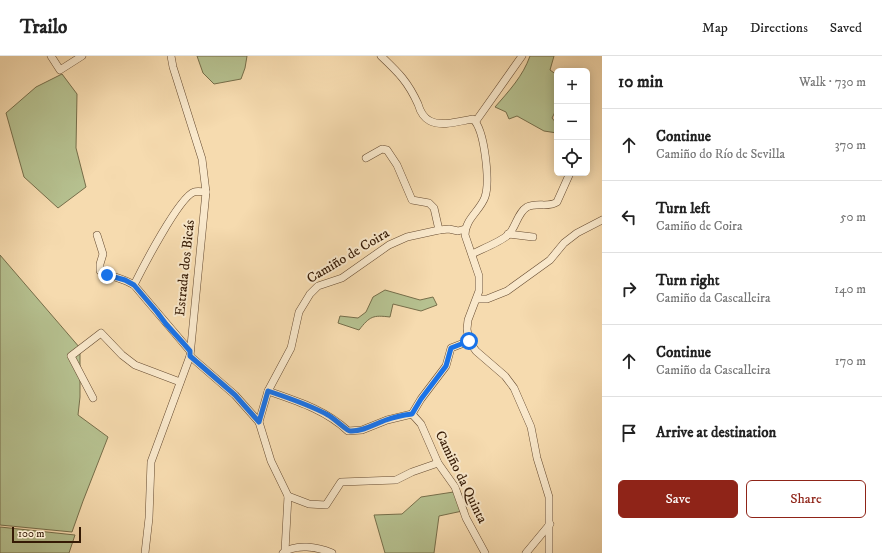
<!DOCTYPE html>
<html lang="en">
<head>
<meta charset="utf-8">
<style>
	:root { --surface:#fff; --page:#f2f2f2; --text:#222; --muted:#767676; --line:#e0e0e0; --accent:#8f2418 }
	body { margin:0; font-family:"IM FELL DW Pica",serif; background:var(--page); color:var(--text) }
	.controls { position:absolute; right:12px; top:12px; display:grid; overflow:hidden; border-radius:6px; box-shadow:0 2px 10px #0003 }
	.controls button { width:36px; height:36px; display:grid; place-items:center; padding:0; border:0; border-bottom:1px solid var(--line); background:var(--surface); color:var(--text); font:20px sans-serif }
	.scale { position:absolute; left:12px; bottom:10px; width:69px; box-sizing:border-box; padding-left:4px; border:2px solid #351a05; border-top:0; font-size:11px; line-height:14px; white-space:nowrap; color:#351a05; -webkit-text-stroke:3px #f9e8cb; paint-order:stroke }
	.stop { position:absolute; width:12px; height:12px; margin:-9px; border:3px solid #1a73e8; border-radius:50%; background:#fff }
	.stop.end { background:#1a73e8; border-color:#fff; box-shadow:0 1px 4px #0008 }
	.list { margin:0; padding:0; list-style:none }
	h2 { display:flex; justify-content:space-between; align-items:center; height:52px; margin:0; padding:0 16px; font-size:17px }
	h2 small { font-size:13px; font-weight:400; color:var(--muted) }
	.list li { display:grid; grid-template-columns:26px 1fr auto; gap:12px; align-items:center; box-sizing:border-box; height:72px; padding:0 16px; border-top:1px solid var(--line) }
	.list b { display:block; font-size:15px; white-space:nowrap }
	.list p { margin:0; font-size:13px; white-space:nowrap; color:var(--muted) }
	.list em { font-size:13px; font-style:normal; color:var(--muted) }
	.actions { display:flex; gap:8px; padding:12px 16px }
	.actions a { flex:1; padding:9px 0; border:1px solid var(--accent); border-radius:6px; text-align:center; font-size:14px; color:var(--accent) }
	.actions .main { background:var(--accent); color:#fff }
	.icon { flex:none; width:22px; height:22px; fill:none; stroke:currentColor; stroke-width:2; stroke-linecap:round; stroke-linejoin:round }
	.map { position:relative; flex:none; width:602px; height:497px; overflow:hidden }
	header { display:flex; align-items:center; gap:24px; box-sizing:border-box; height:56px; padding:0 20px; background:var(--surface); border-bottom:1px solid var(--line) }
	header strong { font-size:19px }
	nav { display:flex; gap:22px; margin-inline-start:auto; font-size:14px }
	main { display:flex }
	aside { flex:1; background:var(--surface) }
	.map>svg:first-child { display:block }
</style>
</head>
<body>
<header>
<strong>Trailo</strong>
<nav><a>Map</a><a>Directions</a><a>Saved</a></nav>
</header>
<main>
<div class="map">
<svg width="602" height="497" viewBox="0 0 602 497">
	<rect width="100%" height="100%" fill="#f6dbaf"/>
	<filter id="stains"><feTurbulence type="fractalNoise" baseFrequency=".005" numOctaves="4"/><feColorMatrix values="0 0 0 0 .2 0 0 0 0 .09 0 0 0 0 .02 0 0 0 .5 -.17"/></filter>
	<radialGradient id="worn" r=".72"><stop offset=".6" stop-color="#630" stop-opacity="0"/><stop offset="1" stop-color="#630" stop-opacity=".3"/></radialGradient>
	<!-- green -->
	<g fill="#b6c190" stroke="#766e4a">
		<path d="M197,0H247L245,12L241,23L214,28L203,17Z"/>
		<path d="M530,0H554L550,14L557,19V52L552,62L557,68V77L544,75L517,60L509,63L506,56L495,51C509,35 523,20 530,0Z"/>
		<path d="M62,18L77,38L76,92L86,131L58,152L24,121L6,57L36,31Z"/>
		<path d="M0,199L80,292V341L78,359L108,381L83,445L72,476L0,469Z"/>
		<path d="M385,234L420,244L433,241L437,249L421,255L393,248L390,261C373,259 370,260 359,274L338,267L340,260L358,262L366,256L373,241Z"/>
		<path d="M460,435L467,454L439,460L434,497H385L374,459L402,458L421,441Z"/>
		<path d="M0,471L75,479L69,497H0Z"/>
	</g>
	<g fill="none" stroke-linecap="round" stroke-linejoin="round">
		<defs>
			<g id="minor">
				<path d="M51,0L60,14L82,0"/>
				<path d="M381,0C399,17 408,26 418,48C420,55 424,62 430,65C442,71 460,65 473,63C485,74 490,126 485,141C480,155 465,163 465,179L479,220V235L468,264L467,273L469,285L476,295L505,320L514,332L531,371L537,402L549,441V497"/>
				<path d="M476,65L522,0"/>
				<path d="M366,102L382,93L387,94L397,109L412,144L429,147L434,152L439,174"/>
				<path d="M508,178L533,181"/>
				<path d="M97,179L103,198L100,208V215C111,221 123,222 134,229L190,295"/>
				<path d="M472,198C482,193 500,186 508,179C516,172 517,157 527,151C537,146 549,152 557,146L570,117"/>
				<path d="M134,229C142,213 179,141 194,136C197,135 203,136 206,136"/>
				<path d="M477,243H487L507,235L550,204L564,187L577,177L602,164"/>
				<path d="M190,300L235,339L259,366L271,405L288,440L285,495"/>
				<path d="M268,335C297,345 326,354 348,375L362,374L387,364L412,358L421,343L446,310L451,292L469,285"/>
				<path d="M93,342L71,300L101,277L122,299L135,309L180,326"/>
				<path d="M412,358L421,368L438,407L455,431L466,462L485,497"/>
				<path d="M259,366L268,335L291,292L299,256L310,238L318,230L342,222L389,189L407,181L439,174L449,173L458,175L465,173"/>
				<path d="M288,440L309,448L326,449L341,426L396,424L412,416L438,407"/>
				<path d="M145,497L149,462L151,406L190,300L206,136L202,103L173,11L171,0"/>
				<path d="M283,497C296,487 318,491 332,497"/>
				<path d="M526,497L550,468"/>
			</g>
		</defs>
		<!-- minor casing -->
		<use href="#minor" stroke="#654a30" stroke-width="8"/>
		<!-- minor -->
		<use href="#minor" stroke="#f9e8cb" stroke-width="7"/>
	</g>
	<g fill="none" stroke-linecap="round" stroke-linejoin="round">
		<!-- route -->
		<path stroke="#1a73e8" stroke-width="5" d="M107,219L125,224L134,229L157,256L166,268L184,288L190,295V300L235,339L259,366L268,335C289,342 310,349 328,359C334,362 347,375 350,375C362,376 375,368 386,364C394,361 404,359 412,358L421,343L446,310L451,292L469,285"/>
	</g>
	<g text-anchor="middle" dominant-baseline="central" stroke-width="4" stroke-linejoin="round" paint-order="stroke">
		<!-- street labels -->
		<g font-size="14" fill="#351a05" stroke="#f9e8cb">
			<text transform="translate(348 200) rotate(-31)">Camiño de Coira</text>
			<text transform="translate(185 212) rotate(-84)">Estrada dos Bicás</text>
			<text transform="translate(461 421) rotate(64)">Camiño da Quinta</text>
		</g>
	</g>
	<rect width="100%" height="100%" filter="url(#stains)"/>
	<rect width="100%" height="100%" fill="url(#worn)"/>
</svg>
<div class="controls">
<button>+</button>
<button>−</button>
<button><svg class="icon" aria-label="locate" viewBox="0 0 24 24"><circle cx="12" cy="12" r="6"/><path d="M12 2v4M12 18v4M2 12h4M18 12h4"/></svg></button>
</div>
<div class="scale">100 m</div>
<div class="stop" style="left:469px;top:285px"></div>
<div class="stop end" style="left:107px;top:219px"></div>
</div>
<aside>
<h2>10 min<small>Walk · 730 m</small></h2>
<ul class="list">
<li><svg class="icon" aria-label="ahead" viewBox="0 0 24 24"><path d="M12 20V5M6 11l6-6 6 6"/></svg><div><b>Continue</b><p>Camiño do Río de Sevilla</p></div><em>370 m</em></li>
<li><svg class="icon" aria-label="left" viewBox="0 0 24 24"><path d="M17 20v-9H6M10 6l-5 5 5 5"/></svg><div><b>Turn left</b><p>Camiño de Coira</p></div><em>50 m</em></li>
<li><svg class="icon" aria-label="right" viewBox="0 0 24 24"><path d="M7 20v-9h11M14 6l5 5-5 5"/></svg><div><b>Turn right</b><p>Camiño da Cascalleira</p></div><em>140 m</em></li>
<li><svg class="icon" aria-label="ahead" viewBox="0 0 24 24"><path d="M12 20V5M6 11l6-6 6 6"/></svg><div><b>Continue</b><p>Camiño da Cascalleira</p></div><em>170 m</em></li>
<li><svg class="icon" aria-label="arrive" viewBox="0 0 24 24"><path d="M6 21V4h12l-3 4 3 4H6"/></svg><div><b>Arrive at destination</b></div></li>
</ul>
<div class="actions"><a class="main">Save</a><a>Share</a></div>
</aside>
</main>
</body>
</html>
